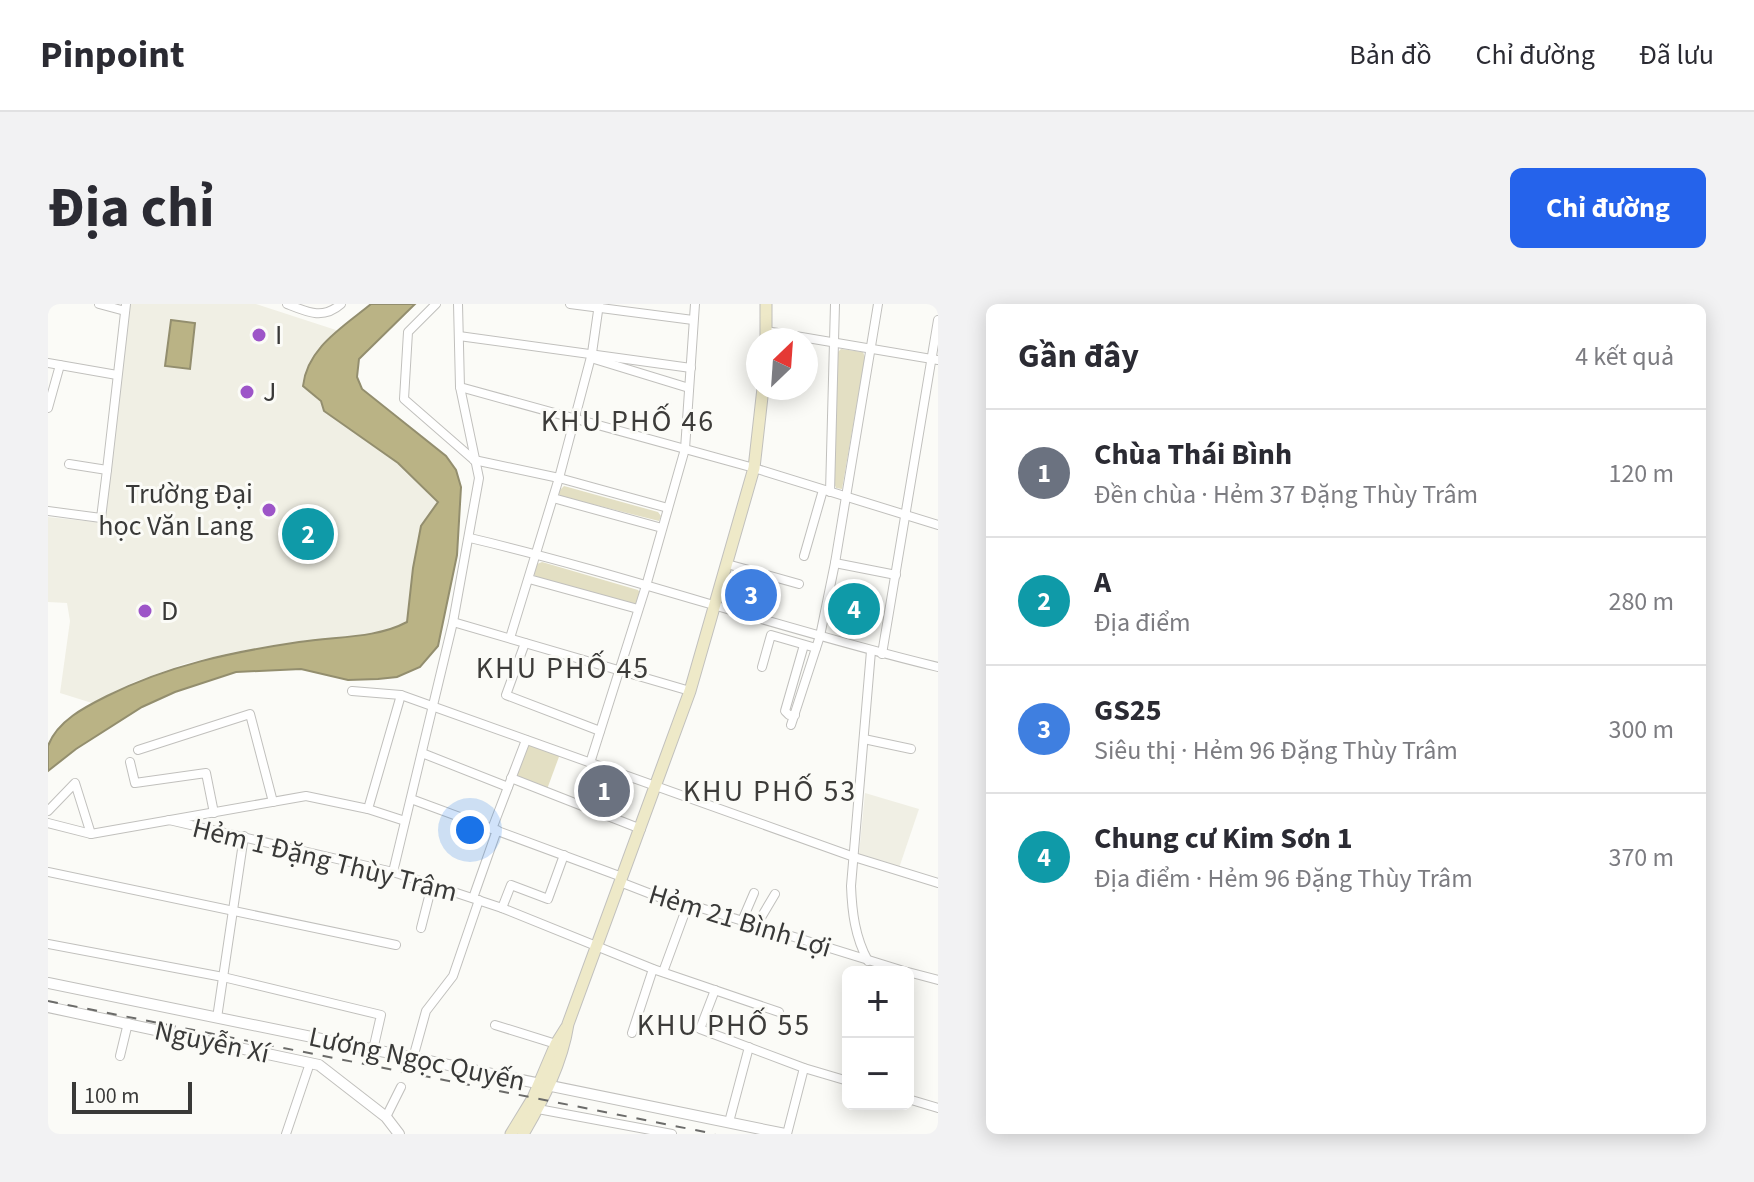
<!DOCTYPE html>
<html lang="vi">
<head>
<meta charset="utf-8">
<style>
	:root { --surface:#fff; --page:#f2f2f3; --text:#2b2b33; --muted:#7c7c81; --line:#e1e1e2; --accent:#2563eb }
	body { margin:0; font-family:"Source Sans 3",sans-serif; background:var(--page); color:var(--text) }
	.controls { position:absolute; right:24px; bottom:24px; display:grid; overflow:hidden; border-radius:12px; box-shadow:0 4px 20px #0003 }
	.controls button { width:72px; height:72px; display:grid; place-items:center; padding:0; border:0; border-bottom:2px solid var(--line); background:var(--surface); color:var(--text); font:40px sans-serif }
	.compass { position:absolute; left:698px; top:24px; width:72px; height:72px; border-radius:50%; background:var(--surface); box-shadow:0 4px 20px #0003; rotate:25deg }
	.scale { position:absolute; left:24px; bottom:20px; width:120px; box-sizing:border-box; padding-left:8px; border:4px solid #393938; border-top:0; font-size:22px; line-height:28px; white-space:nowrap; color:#393938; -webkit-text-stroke:6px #fbfbf7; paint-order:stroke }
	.you { position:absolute; left:422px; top:526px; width:28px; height:28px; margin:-20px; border:6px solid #fff; border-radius:50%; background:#1a73e8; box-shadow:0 0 0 12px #1a73e833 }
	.badge { display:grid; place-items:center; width:52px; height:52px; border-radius:50%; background:var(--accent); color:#fff; font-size:26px; font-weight:700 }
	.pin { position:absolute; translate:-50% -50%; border:4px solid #fff; box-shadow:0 2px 8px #0006 }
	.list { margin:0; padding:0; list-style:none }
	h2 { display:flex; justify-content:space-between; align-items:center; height:104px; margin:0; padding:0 32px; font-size:34px }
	h2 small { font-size:26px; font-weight:400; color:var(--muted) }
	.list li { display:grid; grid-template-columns:52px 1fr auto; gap:24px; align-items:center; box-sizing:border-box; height:128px; padding:0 32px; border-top:2px solid var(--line) }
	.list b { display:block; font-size:30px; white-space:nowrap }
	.list p { margin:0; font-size:26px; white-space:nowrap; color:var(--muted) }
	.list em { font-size:26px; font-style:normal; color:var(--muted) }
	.map { position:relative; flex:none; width:890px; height:830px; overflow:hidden; border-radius:12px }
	header { display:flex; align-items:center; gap:48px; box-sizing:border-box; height:112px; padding:0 40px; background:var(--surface); border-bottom:2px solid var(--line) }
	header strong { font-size:38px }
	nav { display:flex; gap:44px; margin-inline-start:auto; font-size:28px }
	.intro { display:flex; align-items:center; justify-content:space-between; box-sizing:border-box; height:192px; padding:0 48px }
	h1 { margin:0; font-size:56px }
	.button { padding:20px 36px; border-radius:12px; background:var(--accent); color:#fff; font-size:28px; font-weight:700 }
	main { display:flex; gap:48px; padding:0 48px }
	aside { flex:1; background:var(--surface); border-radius:12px; box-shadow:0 4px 20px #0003 }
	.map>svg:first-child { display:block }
</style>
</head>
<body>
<header>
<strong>Pinpoint</strong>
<nav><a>Bản đồ</a><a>Chỉ đường</a><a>Đã lưu</a></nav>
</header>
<div class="intro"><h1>Địa chỉ</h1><a class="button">Chỉ đường</a></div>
<main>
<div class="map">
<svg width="890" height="830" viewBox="0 0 890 830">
	<rect width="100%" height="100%" fill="#fbfbf7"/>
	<!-- built -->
	<g fill="#f0efe4">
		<path d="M81,0H208L291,27L265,51L255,82L304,127L350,159L390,198L373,222L365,264L359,318L323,330L186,348L136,360L86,378L44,399L12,389L22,317L19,299L0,298V213L56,219Z"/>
		<path d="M817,489L871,505L851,564L811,550Z"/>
	</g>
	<!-- green -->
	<g fill="#e3dfc3">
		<path d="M793,45L815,48L817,53L794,185L788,184L786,179L790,48Z"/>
		<path d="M516,182L610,208L613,212L611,217L512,192L510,188Z"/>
		<path d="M494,258L590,286L593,290L590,299L586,301L488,273L485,269L489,260Z"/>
		<path d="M478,437L512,450L498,488L464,473Z"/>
	</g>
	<!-- water -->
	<g fill="#bab385" stroke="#938e6e" stroke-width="2">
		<path d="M323,0H367L311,55L309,73L314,85L398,152L408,166L413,183L409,251L390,342L372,363L349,373L330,375L300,376L253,365L188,368L127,388L94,403L28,445L0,467C0,459 0,449 0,442C9,417 37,403 59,392C121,361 184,348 251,338C287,332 327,335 359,318L365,264L373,222L390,198L350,159L276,107L273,97L255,82C259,44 295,23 323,0Z"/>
		<path d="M123,16L147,19L142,65L117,62Z"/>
	</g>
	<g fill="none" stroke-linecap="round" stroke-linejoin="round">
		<defs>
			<g id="minor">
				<path d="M51,0L77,7"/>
				<path d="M239,0C259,8 275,16 293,0"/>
				<path d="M388,0L360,28L356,95L426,156"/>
				<path d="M522,0L645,16"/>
				<path d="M718,27L890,56"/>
				<path d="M411,32L643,64"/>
				<path d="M543,54L641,84"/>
				<path d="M0,59L69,71"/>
				<path d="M412,83L706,164L890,221"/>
				<path d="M0,104L12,61"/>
				<path d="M426,156L511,174L620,204"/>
				<path d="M59,166L78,0"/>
				<path d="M782,188L787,0"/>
				<path d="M505,194L614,224"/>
				<path d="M0,207L53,214L59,166L21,160"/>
				<path d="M422,234C579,271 732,325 890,363"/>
				<path d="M756,252L775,186"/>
				<path d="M787,259L848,271"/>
				<path d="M679,260L751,280"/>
				<path d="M481,275L590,305"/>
				<path d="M405,318L642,387"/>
				<path d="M462,334L511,174L544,49L551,0"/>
				<path d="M477,339L458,391L552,427"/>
				<path d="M834,350L890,16"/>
				<path d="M714,363L723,331L768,344"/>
				<path d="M304,387L353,391L806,553L890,579"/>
				<path d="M747,411H741L737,407L756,341"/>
				<path d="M743,421L772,332L787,259L830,0"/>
				<path d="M816,435L863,445"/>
				<path d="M90,446L202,410L225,498"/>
				<path d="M374,449L460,483"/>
				<path d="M82,458L87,479L158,469L166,509"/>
				<path d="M542,459L598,282L637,145L647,0"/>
				<path d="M463,474L593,525"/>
				<path d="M363,495L574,573"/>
				<path d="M320,505L357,517"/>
				<path d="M0,507L27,479L43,530"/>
				<path d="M121,516L345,568L454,604L605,665L731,708"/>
				<path d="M0,519L43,530L258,492L320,505L353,391"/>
				<path d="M444,525L478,436"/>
				<path d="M0,568L348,641"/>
				<path d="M345,568L405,318L431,174L412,83L410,0"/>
				<path d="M572,578L639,604"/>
				<path d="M425,594L449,526"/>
				<path d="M454,604L463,581L500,595L516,551"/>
				<path d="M694,617L706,589"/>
				<path d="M708,622L727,590"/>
				<path d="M373,624L384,581"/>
				<path d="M0,640L175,673L333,711L325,746"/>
				<path d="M820,657C807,633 804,608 803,582L823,347"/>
				<path d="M615,668L640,600L859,668"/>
				<path d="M860,668L890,676"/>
				<path d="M667,686L652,725L756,764L800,777"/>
				<path d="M169,714L196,532"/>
				<path d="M447,721L508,740"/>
				<path d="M584,729L605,665"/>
				<path d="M72,752L80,719"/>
				<path d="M365,754L378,707L405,672L431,596"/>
				<path d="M860,795L890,804"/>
				<path d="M490,805L624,830"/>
				<path d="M338,813L353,783"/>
				<path d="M681,818L701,743"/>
				<path d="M238,830L262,759"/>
				<path d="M739,830L756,764"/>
			</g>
			<g id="tertiary">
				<path d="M0,679L737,830"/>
				<path d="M0,703L271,761L338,813L351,830"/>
			</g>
			<g id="secondary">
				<path d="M718,36V0"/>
				<path d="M463,830L485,794L508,740L518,724"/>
				<path d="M475,830C495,796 514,759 520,720L642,387L706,164L715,84"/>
			</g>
		</defs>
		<!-- minor casing -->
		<use href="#minor" stroke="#c1c0bd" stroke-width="10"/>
		<!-- tertiary casing -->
		<use href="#tertiary" stroke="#c1c0bd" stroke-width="12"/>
		<!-- secondary casing -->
		<use href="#secondary" stroke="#c1c0bd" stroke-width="13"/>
		<!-- minor -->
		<use href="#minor" stroke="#fff" stroke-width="8"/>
		<!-- tertiary -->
		<use href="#tertiary" stroke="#fff" stroke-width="10"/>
		<!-- secondary -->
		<use href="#secondary" stroke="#eee9c8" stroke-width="11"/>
		<!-- rail -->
		<path stroke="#6b6b69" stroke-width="2" stroke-dasharray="10 10" stroke-linecap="butt" d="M0,697L667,830"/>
	</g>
	<!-- markers -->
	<g fill="#9d55c8" stroke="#fbfbf7" stroke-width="3">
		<circle cx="211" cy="31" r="8"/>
		<circle cx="199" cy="88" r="8"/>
		<circle cx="221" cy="206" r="8"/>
		<circle cx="97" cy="307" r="8"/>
	</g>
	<g text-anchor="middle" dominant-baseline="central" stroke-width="6" stroke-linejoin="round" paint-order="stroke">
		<!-- poi labels -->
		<g font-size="28" fill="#393938" stroke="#fbfbf7" text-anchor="start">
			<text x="227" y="31">I</text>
			<text x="215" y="88">J</text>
			<text x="205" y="190" text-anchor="end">Trường Đại<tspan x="205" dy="32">học Văn Lang</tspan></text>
			<text x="113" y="307">D</text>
		</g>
		<!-- street labels -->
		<g font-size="28" fill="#393938" stroke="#fbfbf7">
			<text transform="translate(277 556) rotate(14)">Hẻm 1 Đặng Thùy Trâm</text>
			<text transform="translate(692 617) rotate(17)">Hẻm 21 Bình Lợi</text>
			<text transform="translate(164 738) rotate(12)">Nguyễn Xí</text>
			<text transform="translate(369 755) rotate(12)">Lương Ngọc Quyến</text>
		</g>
		<!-- neighbourhood labels -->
		<g font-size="30" letter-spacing="2" fill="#3d3c3a" stroke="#fbfbf7">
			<text x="580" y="117">KHU PHỐ 46</text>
			<text x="515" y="364">KHU PHỐ 45</text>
			<text x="722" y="487">KHU PHỐ 53</text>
			<text x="676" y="721">KHU PHỐ 55</text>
		</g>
	</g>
</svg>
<div class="controls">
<button>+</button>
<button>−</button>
</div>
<svg class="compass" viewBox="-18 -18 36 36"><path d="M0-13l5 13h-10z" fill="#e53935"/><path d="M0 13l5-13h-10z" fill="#7c7c81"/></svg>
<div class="scale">100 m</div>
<div class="you"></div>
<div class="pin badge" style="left:556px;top:487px;background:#6b7280">1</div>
<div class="pin badge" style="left:260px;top:230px;background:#0f9aa8">2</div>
<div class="pin badge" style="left:703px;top:291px;background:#3f7fe0">3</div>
<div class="pin badge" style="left:806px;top:305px;background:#0f9aa8">4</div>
</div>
<aside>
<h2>Gần đây<small>4 kết quả</small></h2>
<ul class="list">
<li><span class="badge" style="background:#6b7280">1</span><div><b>Chùa Thái Bình</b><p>Đền chùa · Hẻm 37 Đặng Thùy Trâm</p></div><em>120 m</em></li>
<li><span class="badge" style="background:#0f9aa8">2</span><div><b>A</b><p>Địa điểm</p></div><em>280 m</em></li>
<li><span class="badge" style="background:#3f7fe0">3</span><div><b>GS25</b><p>Siêu thị · Hẻm 96 Đặng Thùy Trâm</p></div><em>300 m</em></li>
<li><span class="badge" style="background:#0f9aa8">4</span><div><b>Chung cư Kim Sơn 1</b><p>Địa điểm · Hẻm 96 Đặng Thùy Trâm</p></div><em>370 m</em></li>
</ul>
</aside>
</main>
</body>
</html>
